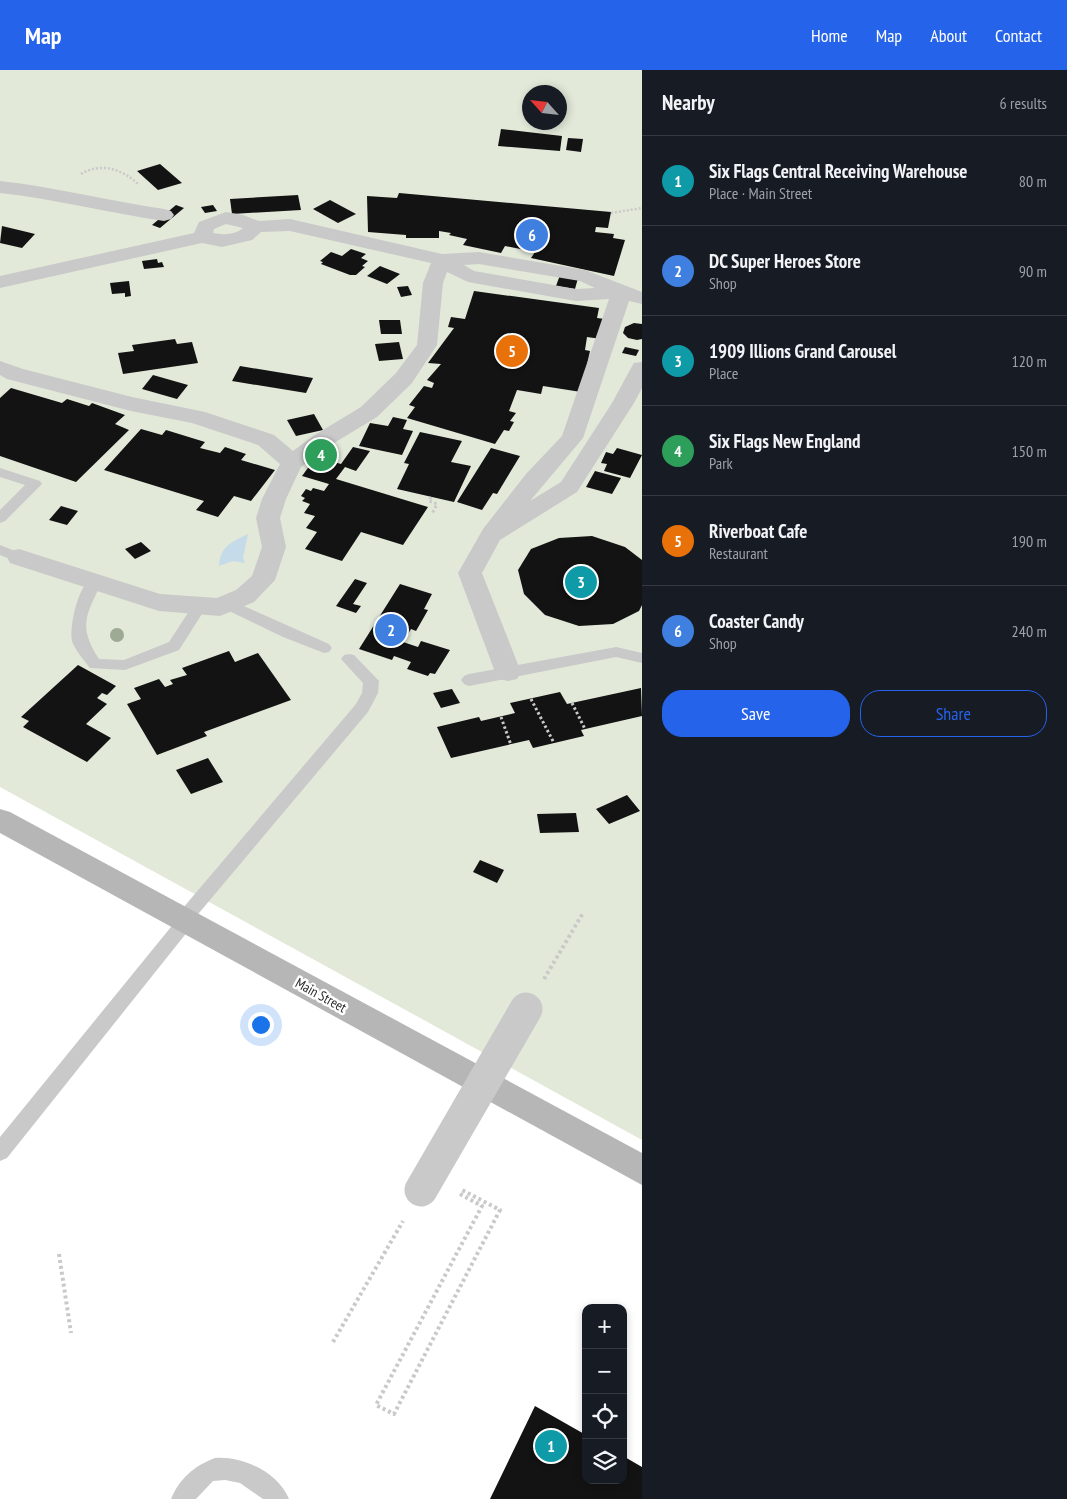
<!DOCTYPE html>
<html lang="en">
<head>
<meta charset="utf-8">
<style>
	:root { --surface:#171b24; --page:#242831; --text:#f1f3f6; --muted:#9ea1a6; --line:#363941; --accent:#2563eb }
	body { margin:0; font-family:"PT Sans Narrow",sans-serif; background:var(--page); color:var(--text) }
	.controls { position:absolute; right:15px; bottom:15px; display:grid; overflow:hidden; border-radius:10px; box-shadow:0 2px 8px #0003 }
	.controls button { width:45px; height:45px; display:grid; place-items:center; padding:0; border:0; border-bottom:1px solid var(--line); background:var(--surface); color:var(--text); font:25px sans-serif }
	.compass { position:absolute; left:522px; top:15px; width:45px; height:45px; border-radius:50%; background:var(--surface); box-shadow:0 2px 8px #0003; rotate:297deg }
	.you { position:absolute; left:260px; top:954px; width:18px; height:18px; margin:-12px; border:4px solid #fff; border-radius:50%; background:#1a73e8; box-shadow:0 0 0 8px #1a73e833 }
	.badge { display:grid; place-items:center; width:32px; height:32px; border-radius:50%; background:var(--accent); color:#fff; font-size:16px; font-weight:700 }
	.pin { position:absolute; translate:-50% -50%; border:2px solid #fff; box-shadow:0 1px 5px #0006 }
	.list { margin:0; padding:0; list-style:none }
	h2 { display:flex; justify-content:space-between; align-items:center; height:65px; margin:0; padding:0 20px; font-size:21px }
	h2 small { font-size:16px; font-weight:400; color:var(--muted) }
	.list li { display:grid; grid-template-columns:32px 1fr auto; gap:15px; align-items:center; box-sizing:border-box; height:90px; padding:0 20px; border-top:1px solid var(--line) }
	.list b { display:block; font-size:19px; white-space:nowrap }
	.list p { margin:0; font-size:16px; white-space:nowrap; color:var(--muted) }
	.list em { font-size:16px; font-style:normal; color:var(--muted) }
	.actions { display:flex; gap:10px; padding:15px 20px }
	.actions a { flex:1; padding:11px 0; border:1px solid var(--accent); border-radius:20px; text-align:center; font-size:18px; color:var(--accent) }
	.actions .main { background:var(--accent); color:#fff }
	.icon { flex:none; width:28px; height:28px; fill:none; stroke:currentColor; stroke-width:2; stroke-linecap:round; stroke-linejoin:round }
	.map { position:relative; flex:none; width:642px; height:1429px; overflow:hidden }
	header { display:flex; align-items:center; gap:30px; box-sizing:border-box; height:70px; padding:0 25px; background:var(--accent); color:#fff }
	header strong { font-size:24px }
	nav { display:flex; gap:28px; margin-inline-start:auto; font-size:18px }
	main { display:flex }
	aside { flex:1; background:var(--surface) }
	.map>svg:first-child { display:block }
</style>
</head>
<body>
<header>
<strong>Map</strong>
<nav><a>Home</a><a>Map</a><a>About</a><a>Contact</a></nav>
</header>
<main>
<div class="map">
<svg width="642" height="1429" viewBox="0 0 642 1429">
	<rect width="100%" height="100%" fill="#fff"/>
	<!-- green -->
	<path fill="#e2e9d9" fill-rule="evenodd" d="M0,0H642V1070L0,717ZM530,22H560V52H530Z"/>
	<!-- water -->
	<path fill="#c5dbe9" d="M248,464L243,488L245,493L233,491L219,496C220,476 232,472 248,464Z"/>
	<!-- building -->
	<g fill="#131313">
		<path d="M501,59L562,66L560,81L498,76Z"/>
		<path d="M568,68L583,69L581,82L566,80Z"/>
		<path d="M160,94L182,113L158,120L137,101Z"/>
		<path d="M399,123L611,142L608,158L596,157L595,162L614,164L613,168L625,170L614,206L531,188L535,182L505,176L501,183L463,175L467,169L449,165L451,163L439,161V168H406V165L368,162L367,126L397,128Z"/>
		<path d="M298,125L301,140L232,144L230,129Z"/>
		<path d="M330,130L356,144L338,153L313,139Z"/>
		<path d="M176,135L184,138L160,158L152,155Z"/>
		<path d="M213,135L217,141L205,143L201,137Z"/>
		<path d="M2,156L27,162L35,164L22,178L0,173Z"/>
		<path d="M351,179L366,184L361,188L368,191L362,196L365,197L356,205H350L321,194L323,192L320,191L331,182L342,186Z"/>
		<path d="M157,189L158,193L162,192L164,197L144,199L142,191Z"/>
		<path d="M380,196L400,204L387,214L367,206Z"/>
		<path d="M560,205L578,208L575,219L556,216Z"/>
		<path d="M129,211L131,226L125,227V223L112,224L110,213Z"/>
		<path d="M408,216L412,225L401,227L397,217Z"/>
		<path d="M474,221L599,238L597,248L605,249L601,269L587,267L585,280L590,281L581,322L543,316L541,324L517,320L509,341L516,343L510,351L514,352L509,361L504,360L495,374L407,348L415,337L409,335L424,316L432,318L434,313L427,310L441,294L428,293L454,258L448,257L451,247L465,249Z"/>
		<path d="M379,250H400L402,264H381Z"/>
		<path d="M634,253L642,254V269L637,270L628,268L623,263L625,257Z"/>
		<path d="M175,269L177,274L192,272L198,293L123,304L118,283L134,281L132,275Z"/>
		<path d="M399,272L403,289L379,291L375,274Z"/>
		<path d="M625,277L639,280L636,286L622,283Z"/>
		<path d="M240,296L313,308L306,323L232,311Z"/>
		<path d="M153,305L188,315L177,329L142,319Z"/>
		<path d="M11,318L62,333L67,329L89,336L92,333L125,345L115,354L129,360L76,412L0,386V328Z"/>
		<path d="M314,344L323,360L296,366L287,350Z"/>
		<path d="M393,347L407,350L403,359L413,361L402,385L359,376L370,353L388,356Z"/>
		<path d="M141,359L162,365L166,360L205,372L200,378L220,383L225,377L246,384L241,390L275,400L251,431L234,426L218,447L196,440L204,431L104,400Z"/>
		<path d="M420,362L462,371L451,392L471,396L454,432L397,419L409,394L404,393Z"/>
		<path d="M353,377L370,381L356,401L345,397L336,409L428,437L403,475L361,462L342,491L305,479L317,462L306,458L315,446L304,443L310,434L302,431L305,428L301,426L306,419L311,421L313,418L324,421L329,414L302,406L316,387L341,394Z"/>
		<path d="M491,378L520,386L497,424L493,423L482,440L457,432Z"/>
		<path d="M617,378L642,385L630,408L604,401L607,394L601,393L606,382L613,384Z"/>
		<path d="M595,401L621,408L612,424L586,417Z"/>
		<path d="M61,436L78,441L67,455L49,450Z"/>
		<path d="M592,466L625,477L642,490V535L639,541L613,554L579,556L545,545L524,524L518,500L531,479L559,468Z"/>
		<path d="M141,472L151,481L135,489L125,479Z"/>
		<path d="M355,509L367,513L353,534L361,536L356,543L336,536Z"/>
		<path d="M400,514L432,524L424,539L428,540L416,561L411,559L403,572L418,577L421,571L450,580L435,604L430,603L428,606L407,599L411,592L394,586L392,590L359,579Z"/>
		<path d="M229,581L235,592L258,583L291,630L204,662L207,666L157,685L127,634L141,629L134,618L159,609L165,617L173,614L170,610L187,605L182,598Z"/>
		<path d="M78,595L116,616L107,625L102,623L97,628L107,634L86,654L111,668L87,692L23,657L29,651L21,647Z"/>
		<path d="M641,618L642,646L581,660L584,666L533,678L529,670L451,688L437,657L479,647L481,651L515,643L510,633L560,622L567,634Z"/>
		<path d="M452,619L460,633L441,638L433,623Z"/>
		<path d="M208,688L223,712L191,724L176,700Z"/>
		<path d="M627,725L640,741L609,754L596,739Z"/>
		<path d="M576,743L579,762L540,763L537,744Z"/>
		<path d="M480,790L504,800L497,813L473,802Z"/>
		<path d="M535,1336L586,1365V1410H623V1386L642,1397V1429H490Z"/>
	</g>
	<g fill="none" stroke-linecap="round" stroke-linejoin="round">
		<!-- path-far2 -->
		<g stroke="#c9c9c9" stroke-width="2.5" stroke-dasharray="2 2" stroke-linecap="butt">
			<path d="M81,104C101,92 122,99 138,114"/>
			<path d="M611,143L642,138"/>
		</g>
		<!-- path-far1 -->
		<g stroke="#c9c9c9" stroke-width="3" stroke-dasharray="2.5 2.5" stroke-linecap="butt">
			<path d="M431,427L429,431L437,434L432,444"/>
			<path d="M531,629L554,673"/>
			<path d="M572,633L585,659"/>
			<path d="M501,647L511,675"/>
		</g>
		<!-- path -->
		<g stroke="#c9c9c9" stroke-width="4" stroke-dasharray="3 3" stroke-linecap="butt">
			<path d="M544,909L583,843"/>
			<path d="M460,1124L482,1136L376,1335L394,1344L500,1140L462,1120"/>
			<path d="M59,1184L71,1263"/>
			<path d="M333,1272L403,1151"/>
		</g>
		<!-- lane -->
		<g fill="#c9c9c9" fill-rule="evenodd">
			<path d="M0,398L40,411L42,414L5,451L0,453V440L25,415L0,407Z"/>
			<path d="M0,475L15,481L17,484L15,487L10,489L0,485Z"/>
			<path d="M95,506L102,511C87,545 77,555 99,589L124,590L169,572L195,532L200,531L207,536L179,580L125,600L90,598C84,590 75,580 72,571C69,555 79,511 95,506Z"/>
			<path d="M228,529L329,574L332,578L329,582L324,583L283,567L223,538L221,534Z"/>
			<path d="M616,577L642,583V593L616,587L469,616L464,614L461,610L464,606L469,604Z"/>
			<path d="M349,584L354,585L379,611L378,623L368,642L194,849L192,856L7,1088L0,1091V1067L175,852L177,845L356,634L362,623L363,613L341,589L344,585Z"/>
			<path d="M215,1388C243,1386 278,1402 289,1429H263L240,1413L225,1410L213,1411L196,1429H171C180,1408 194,1396 215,1388Z"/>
		</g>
		<!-- street -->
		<g fill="#c9c9c9" fill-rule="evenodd">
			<path d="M0,111C55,117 109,131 164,139L171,141L174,145L171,149L164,151C109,143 55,129 0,123Z"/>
			<path d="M226,142L243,145L259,151L290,149L442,184L479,182L585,200L642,222V234L629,231L583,368L530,431L561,412L612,333L631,298L634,293L642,292V318L634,333L577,422L500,470L482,503L521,602L517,609L508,611L499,609L495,602L458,503L483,459L526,404L562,366L609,229L576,231L468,212L447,202L443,213L437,275L412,313L377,347L329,376L301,397L286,429L280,448L286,477L275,510L254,532L220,546L159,541L10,493L7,487L10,481L19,479L160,524L217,528L236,520L252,506L262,477L256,448L262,429L280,394L258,375L192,353L131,341L7,309L0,305V291L23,299L132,327L205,342L274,365L293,381L313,366L361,337L396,303L417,275L423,213L431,193L290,161L261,162L252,170L222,177L202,173L0,218V206L194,163L199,152ZM226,154L243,158C235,165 223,165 213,163L214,159ZM479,194L580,211L595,218L576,219L474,201L464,195Z"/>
		</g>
		<!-- secondary -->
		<path fill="#b6b6b6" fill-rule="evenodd" d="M0,739L10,742L642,1083V1115L0,763Z"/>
		<!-- street-bridge -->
		<path stroke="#c9c9c9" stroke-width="33" d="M421,1120L526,939"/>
	</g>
	<!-- trees -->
	<circle fill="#9eaa93" cx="117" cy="565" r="7"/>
	<g text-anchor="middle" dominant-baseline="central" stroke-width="5" stroke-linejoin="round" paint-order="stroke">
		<!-- street labels -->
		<g font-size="14" fill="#2c2c2c" stroke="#fff">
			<text transform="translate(321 925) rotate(29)">Main Street</text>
		</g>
	</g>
</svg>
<div class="controls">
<button>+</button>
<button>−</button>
<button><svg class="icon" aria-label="locate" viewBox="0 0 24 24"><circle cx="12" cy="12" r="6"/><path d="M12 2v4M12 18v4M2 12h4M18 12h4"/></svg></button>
<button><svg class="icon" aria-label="layers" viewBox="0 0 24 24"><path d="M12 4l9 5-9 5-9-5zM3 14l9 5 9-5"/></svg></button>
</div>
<svg class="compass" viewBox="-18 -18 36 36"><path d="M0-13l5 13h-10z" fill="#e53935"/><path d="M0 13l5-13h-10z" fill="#9ea1a6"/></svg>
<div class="you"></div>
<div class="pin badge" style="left:551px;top:1376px;background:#0f9aa8">1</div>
<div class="pin badge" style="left:391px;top:560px;background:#3f7fe0">2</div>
<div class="pin badge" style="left:581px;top:512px;background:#0f9aa8">3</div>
<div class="pin badge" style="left:321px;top:385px;background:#2e9e5b">4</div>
<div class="pin badge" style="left:512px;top:281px;background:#e8710a">5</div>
<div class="pin badge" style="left:532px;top:165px;background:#3f7fe0">6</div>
</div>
<aside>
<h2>Nearby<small>6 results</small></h2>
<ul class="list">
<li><span class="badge" style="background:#0f9aa8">1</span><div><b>Six Flags Central Receiving Warehouse</b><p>Place · Main Street</p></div><em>80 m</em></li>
<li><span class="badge" style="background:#3f7fe0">2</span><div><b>DC Super Heroes Store</b><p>Shop</p></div><em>90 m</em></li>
<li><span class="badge" style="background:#0f9aa8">3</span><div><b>1909 Illions Grand Carousel</b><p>Place</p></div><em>120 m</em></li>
<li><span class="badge" style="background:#2e9e5b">4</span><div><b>Six Flags New England</b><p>Park</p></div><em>150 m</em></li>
<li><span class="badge" style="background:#e8710a">5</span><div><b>Riverboat Cafe</b><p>Restaurant</p></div><em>190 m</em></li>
<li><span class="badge" style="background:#3f7fe0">6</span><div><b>Coaster Candy</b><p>Shop</p></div><em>240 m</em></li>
</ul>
<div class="actions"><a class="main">Save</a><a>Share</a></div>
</aside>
</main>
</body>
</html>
